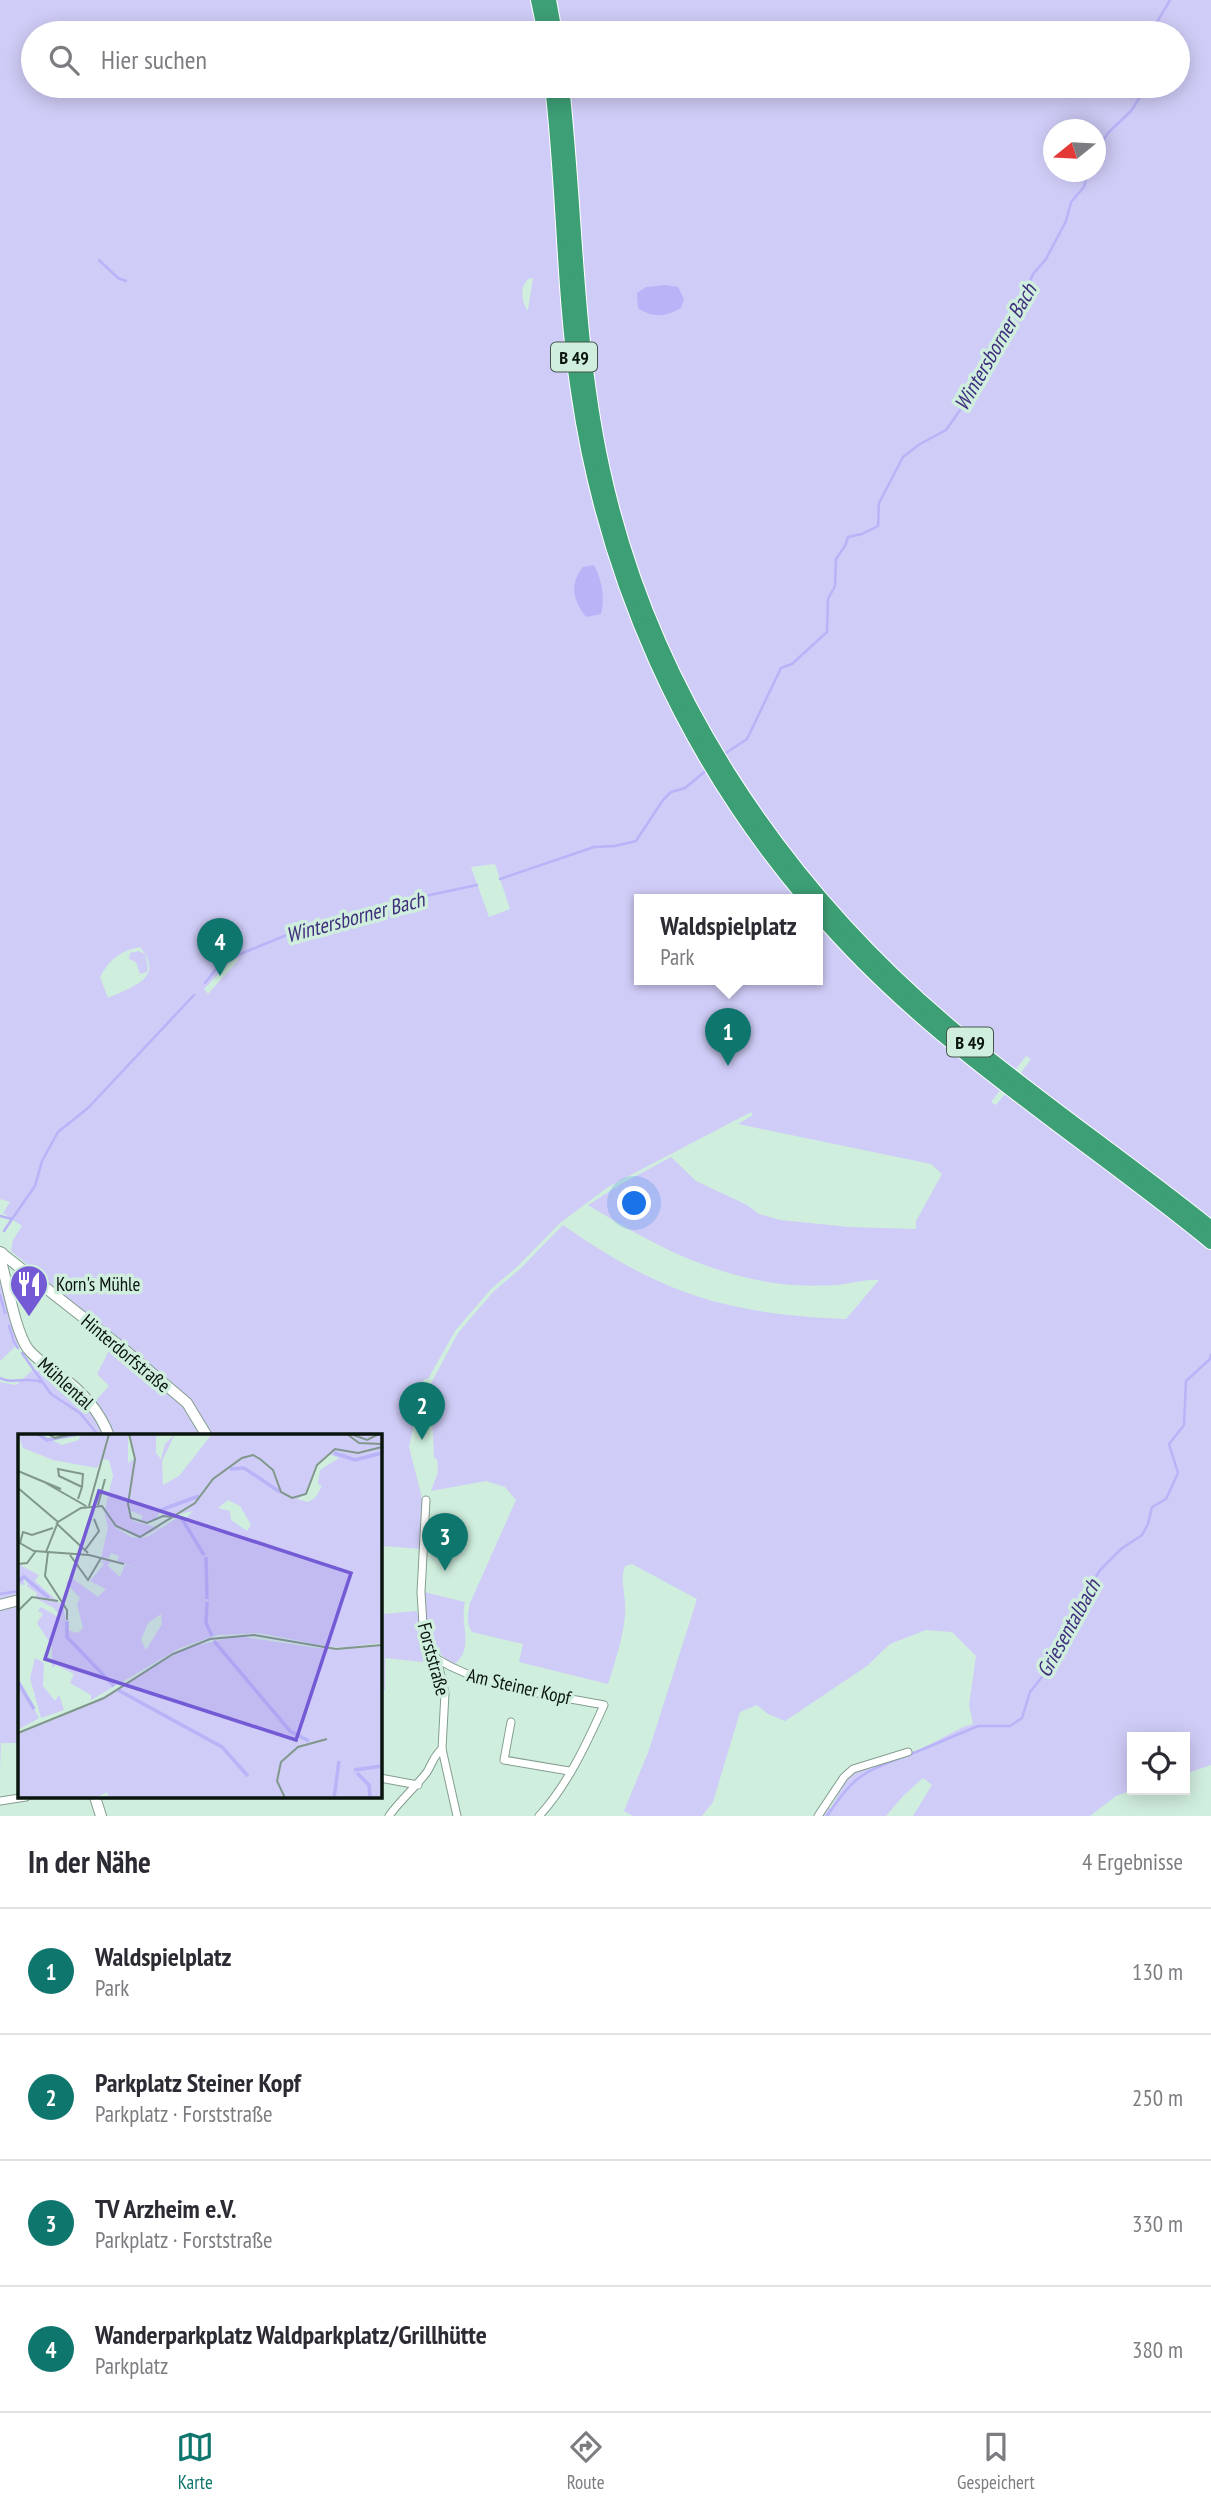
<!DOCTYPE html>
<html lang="de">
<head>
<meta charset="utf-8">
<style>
	:root { --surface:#fff; --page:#f7f7f7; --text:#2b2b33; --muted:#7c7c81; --line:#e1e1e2; --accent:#0f766e }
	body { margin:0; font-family:"PT Sans Narrow",sans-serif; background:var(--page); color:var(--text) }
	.controls { position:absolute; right:21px; bottom:21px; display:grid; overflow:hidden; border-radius:0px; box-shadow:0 4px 18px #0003 }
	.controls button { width:63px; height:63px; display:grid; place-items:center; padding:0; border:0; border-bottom:2px solid var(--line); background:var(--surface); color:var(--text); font:35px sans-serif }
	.compass { position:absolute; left:1043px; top:119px; width:63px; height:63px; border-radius:50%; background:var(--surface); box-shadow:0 4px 18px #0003; rotate:252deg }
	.you { position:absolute; left:635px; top:1204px; width:24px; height:24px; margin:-18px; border:5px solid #fff; border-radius:50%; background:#1a73e8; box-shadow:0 0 0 10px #1a73e833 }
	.badge { display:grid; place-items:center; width:46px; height:46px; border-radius:50%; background:var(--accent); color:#fff; font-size:23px; font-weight:700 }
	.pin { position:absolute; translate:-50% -58px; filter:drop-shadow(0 2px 4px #0008) }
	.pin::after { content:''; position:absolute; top:37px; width:24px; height:21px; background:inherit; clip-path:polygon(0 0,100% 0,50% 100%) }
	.popup { position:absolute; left:634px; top:894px; width:189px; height:91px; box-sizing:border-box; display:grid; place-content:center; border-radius:0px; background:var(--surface); filter:drop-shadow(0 2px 5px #0005); font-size:23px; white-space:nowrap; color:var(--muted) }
	.popup b { font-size:26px; color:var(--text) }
	.popup::after { content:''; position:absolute; left:50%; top:100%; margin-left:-14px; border:14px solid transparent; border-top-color:var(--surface) }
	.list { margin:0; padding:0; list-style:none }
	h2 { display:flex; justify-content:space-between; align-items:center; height:91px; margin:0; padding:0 28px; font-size:30px }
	h2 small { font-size:23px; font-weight:400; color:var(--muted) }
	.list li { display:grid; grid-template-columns:46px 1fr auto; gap:21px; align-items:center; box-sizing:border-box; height:126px; padding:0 28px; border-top:2px solid var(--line) }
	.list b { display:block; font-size:26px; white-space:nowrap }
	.list p { margin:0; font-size:23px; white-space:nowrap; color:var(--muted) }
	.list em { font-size:23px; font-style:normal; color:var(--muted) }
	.icon { flex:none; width:38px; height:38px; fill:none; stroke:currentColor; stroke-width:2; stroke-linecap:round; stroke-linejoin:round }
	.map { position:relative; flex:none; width:1211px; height:1816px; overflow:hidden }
	.search { position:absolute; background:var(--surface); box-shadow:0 4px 18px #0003; left:21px; right:21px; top:21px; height:77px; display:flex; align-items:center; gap:18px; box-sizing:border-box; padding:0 24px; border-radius:38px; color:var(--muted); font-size:26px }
	.sheet { height:595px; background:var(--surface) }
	nav { display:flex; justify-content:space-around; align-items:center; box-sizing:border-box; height:98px; border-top:2px solid var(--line); background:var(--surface); font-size:19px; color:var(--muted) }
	nav a { display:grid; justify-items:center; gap:4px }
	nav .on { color:var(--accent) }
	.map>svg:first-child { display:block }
</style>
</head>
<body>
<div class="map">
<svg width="1211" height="1816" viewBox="0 0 1211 1816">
	<rect width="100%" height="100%" fill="#d0eede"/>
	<!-- green -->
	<g fill="#cfccf7" fill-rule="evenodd">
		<path d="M0,0H536L542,33H33V86H549L554,128L630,616L667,699L710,778L756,846L797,899L803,900H639V980H817V916L1004,1085L991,1102L996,1105L1009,1089L1211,1250V1765L1185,1774V1737H1132L1133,1790L1116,1796L1090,1816H913L932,1785L923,1778L904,1795L886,1816H821L825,1807L831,1808L845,1781L853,1773L923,1748L963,1727L973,1724L969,1705L976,1656L952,1632L926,1630L890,1644L867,1666L785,1721L768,1714L757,1705L740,1712L713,1802L702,1816H633L624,1811L649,1750L697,1599L632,1564L625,1566C619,1580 627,1599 625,1615C623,1638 615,1662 608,1684L519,1662L523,1644L472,1632C466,1623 468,1613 470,1603L516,1500L505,1487L486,1481L431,1491L438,1472L437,1459L434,1458L432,1412L426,1396L427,1391L458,1333L493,1292L520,1269L563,1225C661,1294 727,1314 846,1319L879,1280C865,1279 851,1284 836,1285C819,1286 799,1286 782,1284C708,1275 650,1243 588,1205L621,1184L671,1157L696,1181L747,1205L759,1214L780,1220L849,1227L916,1229V1221L942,1174L931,1164L738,1124L753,1115L751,1112L608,1187L560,1223L518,1266L491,1289L455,1331L428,1379H424L409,1447L422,1498L421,1549L383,1546V1614L417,1611L423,1646L432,1663L385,1658V1690H380V1436H213L189,1398L11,1251L13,1240L22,1226L3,1213L10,1202L0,1199ZM533,278L528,310H527C522,300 519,289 528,279ZM495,864L510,909L489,917L471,867ZM140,947C166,978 132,987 108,998L100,977C110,959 120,951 140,947ZM239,958V959L208,994L204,989L229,963Z"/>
		<path d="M551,0H1211V1220L1018,1077L1031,1059L1026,1056L1013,1073L867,944L798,861L750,795L716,741L680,672L634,566L597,430L565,86H1178V33H558ZM1054,130H1096V172H1054Z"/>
		<path d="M139,951L145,954L148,967L147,972L140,974L136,962L129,959L130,953Z"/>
		<path d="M0,1277L18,1344L0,1361Z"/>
		<path d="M112,1345L183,1406L203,1436H113L103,1412L95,1401L109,1386L97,1374Z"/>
		<path d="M39,1364C69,1386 89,1402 104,1436H19V1596L0,1601V1382L16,1385Z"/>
		<path d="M424,1592L465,1602C459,1624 475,1647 455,1664C426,1651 426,1620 424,1592Z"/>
		<path d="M19,1604V1743H1L0,1770V1608Z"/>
	</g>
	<!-- water -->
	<g fill="#b9b3f8">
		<path d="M665,285L678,287L684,299L681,308C666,317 652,318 638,308L637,293L646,287Z"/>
		<path d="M594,565C602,581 605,596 601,614L586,617C573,600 569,585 583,567Z"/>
	</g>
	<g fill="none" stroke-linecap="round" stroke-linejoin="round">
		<!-- stream -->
		<g stroke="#b9b3f8" stroke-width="2.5">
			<path d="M1155,33L1154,27L1170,0"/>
			<path d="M1096,151L1108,133L1131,111L1147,86"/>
			<path d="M99,260L118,278L126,281"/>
			<path d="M723,755L747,739L781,668L792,664L827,632L828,599L835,586L836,559L845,546L848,537L862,534L878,526L879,503L903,457L920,444L946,430L970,396L997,336L1019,307L1033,274L1046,259L1066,221L1071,202L1084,187L1088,172"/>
			<path d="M500,879L594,847L615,846L636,841L663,800L671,792L685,788L708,769"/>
			<path d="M205,983L221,963L228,959L321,921L366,914L411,899L477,885"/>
			<path d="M0,1216L12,1219L4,1231"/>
			<path d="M12,1219L35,1186L42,1161L58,1132L88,1108L194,995"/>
			<path d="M0,1295L5,1313"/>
			<path d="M9,1326L14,1342L18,1348"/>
			<path d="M22,1353L51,1394L80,1413L99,1436"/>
			<path d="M0,1378C14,1385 27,1376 41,1382"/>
			<path d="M0,1594L19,1591"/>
			<path d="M909,1755L978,1726H1010L1022,1718L1030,1692L1054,1662L1065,1629L1070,1620L1087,1604L1091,1585L1100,1570L1121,1549L1142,1535L1148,1524L1152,1507L1166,1499L1178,1473L1169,1444L1184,1425L1186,1381L1210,1359L1211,1355"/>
			<path d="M827,1816C853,1777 860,1774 902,1757"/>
		</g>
		<defs>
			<g id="street">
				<path d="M426,1500L421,1592L423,1625L427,1642L437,1659L445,1693L442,1749L457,1816"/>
				<path d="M437,1659C487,1689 547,1694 604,1705C587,1743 567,1786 539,1816"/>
				<path d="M511,1722L504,1760L569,1771"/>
				<path d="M380,1778L418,1785"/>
				<path d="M0,1801L26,1797"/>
				<path d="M389,1816C400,1800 415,1788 427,1772C432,1764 434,1755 442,1749"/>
				<path d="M818,1816L844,1777L853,1769L908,1752"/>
			</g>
			<g id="secondary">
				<path d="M0,1252L126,1351L187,1403L207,1436"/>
				<path d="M2,1253V1265C8,1287 16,1333 28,1349C36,1359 48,1366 58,1374C81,1390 99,1409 109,1436"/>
				<path d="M0,1605L19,1600"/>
				<path d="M95,1797L101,1816"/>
			</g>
			<g id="highway">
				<path d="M538,0L545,33"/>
				<path d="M549,0L555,33"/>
				<path d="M552,86C564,187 563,290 578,391C605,579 684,755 807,900"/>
				<path d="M562,86C576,213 575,341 602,466C649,686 777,879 947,1024C1032,1096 1124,1158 1211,1228"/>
				<path d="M817,912C928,1043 1079,1134 1211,1242"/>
			</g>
		</defs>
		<!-- street casing -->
		<use href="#street" stroke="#829e8f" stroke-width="9"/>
		<!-- secondary casing -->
		<use href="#secondary" stroke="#829e8f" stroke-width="12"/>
		<!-- highway casing -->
		<use href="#highway" stroke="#fff" stroke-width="16"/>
		<!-- street -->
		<use href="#street" stroke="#fff" stroke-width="7"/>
		<!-- secondary -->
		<use href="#secondary" stroke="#fff" stroke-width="10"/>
		<!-- highway -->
		<use href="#highway" stroke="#3d9f75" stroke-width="14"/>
	</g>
	<!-- icons -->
	<defs>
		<symbol id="restaurant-pin" viewBox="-11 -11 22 30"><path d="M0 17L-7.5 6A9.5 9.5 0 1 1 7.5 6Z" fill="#745bd5" stroke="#d0eede"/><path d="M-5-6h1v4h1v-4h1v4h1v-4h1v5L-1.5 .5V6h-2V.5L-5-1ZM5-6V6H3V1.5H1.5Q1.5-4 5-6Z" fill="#fff"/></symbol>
	</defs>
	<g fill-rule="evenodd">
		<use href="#restaurant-pin" x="7" y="1262" width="44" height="60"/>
	</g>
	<g text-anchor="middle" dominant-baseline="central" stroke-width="7" stroke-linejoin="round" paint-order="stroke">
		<!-- shield labels -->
		<g fill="#d0eede" stroke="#45554c" stroke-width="2">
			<rect x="551" y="342.5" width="46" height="29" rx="5"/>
			<rect x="947" y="1027.5" width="46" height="29" rx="5"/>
		</g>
		<g font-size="18" font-weight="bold" fill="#09140e">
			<text x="574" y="357">B 49</text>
			<text x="970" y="1042">B 49</text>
		</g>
		<!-- poi labels -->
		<g font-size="19" fill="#09140e" stroke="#d0eede" text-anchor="start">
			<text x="56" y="1284">Korn's Mühle</text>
		</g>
		<!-- street labels -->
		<g font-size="19" fill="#09140e" stroke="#d0eede">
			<text transform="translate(126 1353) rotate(40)">Hinterdorfstraße</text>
			<text transform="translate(66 1383) rotate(42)">Mühlental</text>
			<text transform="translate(434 1659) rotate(75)">Forststraße</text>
			<text transform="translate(519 1686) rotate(13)">Am Steiner Kopf</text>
		</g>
		<!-- water labels -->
		<g font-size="21" font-style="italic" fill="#3f2e7c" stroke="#d0eede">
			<text transform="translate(995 347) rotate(-60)">Wintersborner Bach</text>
			<text transform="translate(355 917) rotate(-15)">Wintersborner Bach</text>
			<text transform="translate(1068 1628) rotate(-61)">Griesentalbach</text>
		</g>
	</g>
	<!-- overview -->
	<g transform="translate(18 1434)">
		<rect width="364" height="364" fill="#d0eede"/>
		<path d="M0,0H22L44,11L61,6L62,0H110V29L117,24L112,0H138V19L143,25L147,10L157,0L144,27L145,51L161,42L194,0H364V209L318,214L241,199L199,201L162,214L73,266V261L52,249L56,240L38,231L34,234V212L19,189L25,180L20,177L23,173L45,186L36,174L17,164L19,159L9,152L10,146L5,144L7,151L0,150V130L21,141L17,147L45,172L50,196L60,199L65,194L59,170L62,164L48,149L54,144L80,163L88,155L72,147L86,130L82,127L93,126L90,132L102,143L107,131L120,135L99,127L101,122L93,119L91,124H83L90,94L86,76L97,93L113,103L121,104L131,102L159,84L166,86L175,77L157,81H146L143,76L137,86L122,88L125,82L111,76L110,70V77L115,87L142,94L126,102L114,101L94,88L87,75L95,41L91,26L84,25L79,34L35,26L5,14ZM311,20L321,24L302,36L300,50L304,52L297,64L290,68L279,65L288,60L298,31ZM210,66L222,72L233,91L229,97L213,86L212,77L200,74ZM143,180L144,190L128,216L123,206L130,189ZM219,202L299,214L364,211V364H82L90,362L89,358L78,364H0V300L69,272L168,214ZM17,224L26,229L25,252L37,267L41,261L46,276L23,284L12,244ZM0,243L21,284L0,296L2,265Z" fill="#cfccf7" fill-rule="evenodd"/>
		<path fill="none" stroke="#b9b3f8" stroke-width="3.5" d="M20,0L29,6L60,0M316,19L337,26L364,19M212,35L226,34L262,58M143,76L181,62M164,85L186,121M188,123L189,165M0,147L6,143L31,164M189,168L188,189L194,202M49,187V203L96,252M196,207L272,297L291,307M0,248L16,275M100,256L204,313L230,342M336,336L364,332M339,339L351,351L352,364M316,364L321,327"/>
		<path fill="none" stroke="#80978b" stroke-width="2" d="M30,0L37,4L55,0M111,0L117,25L110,70L113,84L129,89L145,82L159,83M329,0L341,9L364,10M333,0L349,6L361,0M0,37L43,55M26,48L68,72M0,54L40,88M60,65L64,53L65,40L40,35L41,42L64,53M80,71L87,45M71,72L91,0M38,89L70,119M0,108L16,117L71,121L106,130M2,109L5,98L14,101L35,94M67,116L81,97L76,85M28,118L40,88L63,74L84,72L98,92L122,103L177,69L195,45L224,24L235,21L242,25L255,36L263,58L274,64L288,60L299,31L317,15L340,19L364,13M30,118L27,142L49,176V186M52,121L70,146L83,124M0,130L9,129L18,117M0,177L14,163L40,167M0,299L86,264L155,220L192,205L236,201L318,215L364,211M267,364L259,347L263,328L280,313L309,305"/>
		<path fill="#745bd5" fill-opacity="0.15" stroke="#745bd5" stroke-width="3.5" d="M81,57L333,139L278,306L27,225Z"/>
		<rect width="364" height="364" fill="none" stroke="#09140e" stroke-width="3.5"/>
	</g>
</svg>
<div class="controls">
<button><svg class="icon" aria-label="locate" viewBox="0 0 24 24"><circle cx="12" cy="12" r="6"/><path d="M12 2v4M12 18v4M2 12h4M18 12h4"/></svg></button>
</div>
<svg class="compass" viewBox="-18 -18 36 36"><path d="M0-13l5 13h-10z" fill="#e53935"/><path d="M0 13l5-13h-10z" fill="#7c7c81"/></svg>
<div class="you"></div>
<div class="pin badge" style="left:728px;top:1066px">1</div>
<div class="popup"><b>Waldspielplatz</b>Park</div>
<div class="pin badge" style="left:422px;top:1440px">2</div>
<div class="pin badge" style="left:445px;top:1571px">3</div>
<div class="pin badge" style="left:220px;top:976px">4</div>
<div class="search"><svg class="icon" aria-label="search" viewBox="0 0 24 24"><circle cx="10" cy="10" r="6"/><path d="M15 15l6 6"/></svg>Hier suchen</div>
</div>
<section class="sheet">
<h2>In der Nähe<small>4 Ergebnisse</small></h2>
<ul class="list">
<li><span class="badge">1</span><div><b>Waldspielplatz</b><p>Park</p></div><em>130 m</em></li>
<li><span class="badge">2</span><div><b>Parkplatz Steiner Kopf</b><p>Parkplatz · Forststraße</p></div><em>250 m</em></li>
<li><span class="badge">3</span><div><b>TV Arzheim e.V.</b><p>Parkplatz · Forststraße</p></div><em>330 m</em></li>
<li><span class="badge">4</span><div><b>Wanderparkplatz Waldparkplatz/Grillhütte</b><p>Parkplatz</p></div><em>380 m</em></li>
</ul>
</section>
<nav>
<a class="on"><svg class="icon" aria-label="map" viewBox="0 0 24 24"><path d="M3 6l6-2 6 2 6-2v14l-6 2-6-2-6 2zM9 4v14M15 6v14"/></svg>Karte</a>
<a><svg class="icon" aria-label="directions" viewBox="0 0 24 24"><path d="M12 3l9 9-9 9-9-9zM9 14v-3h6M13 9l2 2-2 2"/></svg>Route</a>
<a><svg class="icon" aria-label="saved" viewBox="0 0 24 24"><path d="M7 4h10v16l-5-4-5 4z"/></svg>Gespeichert</a>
</nav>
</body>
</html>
